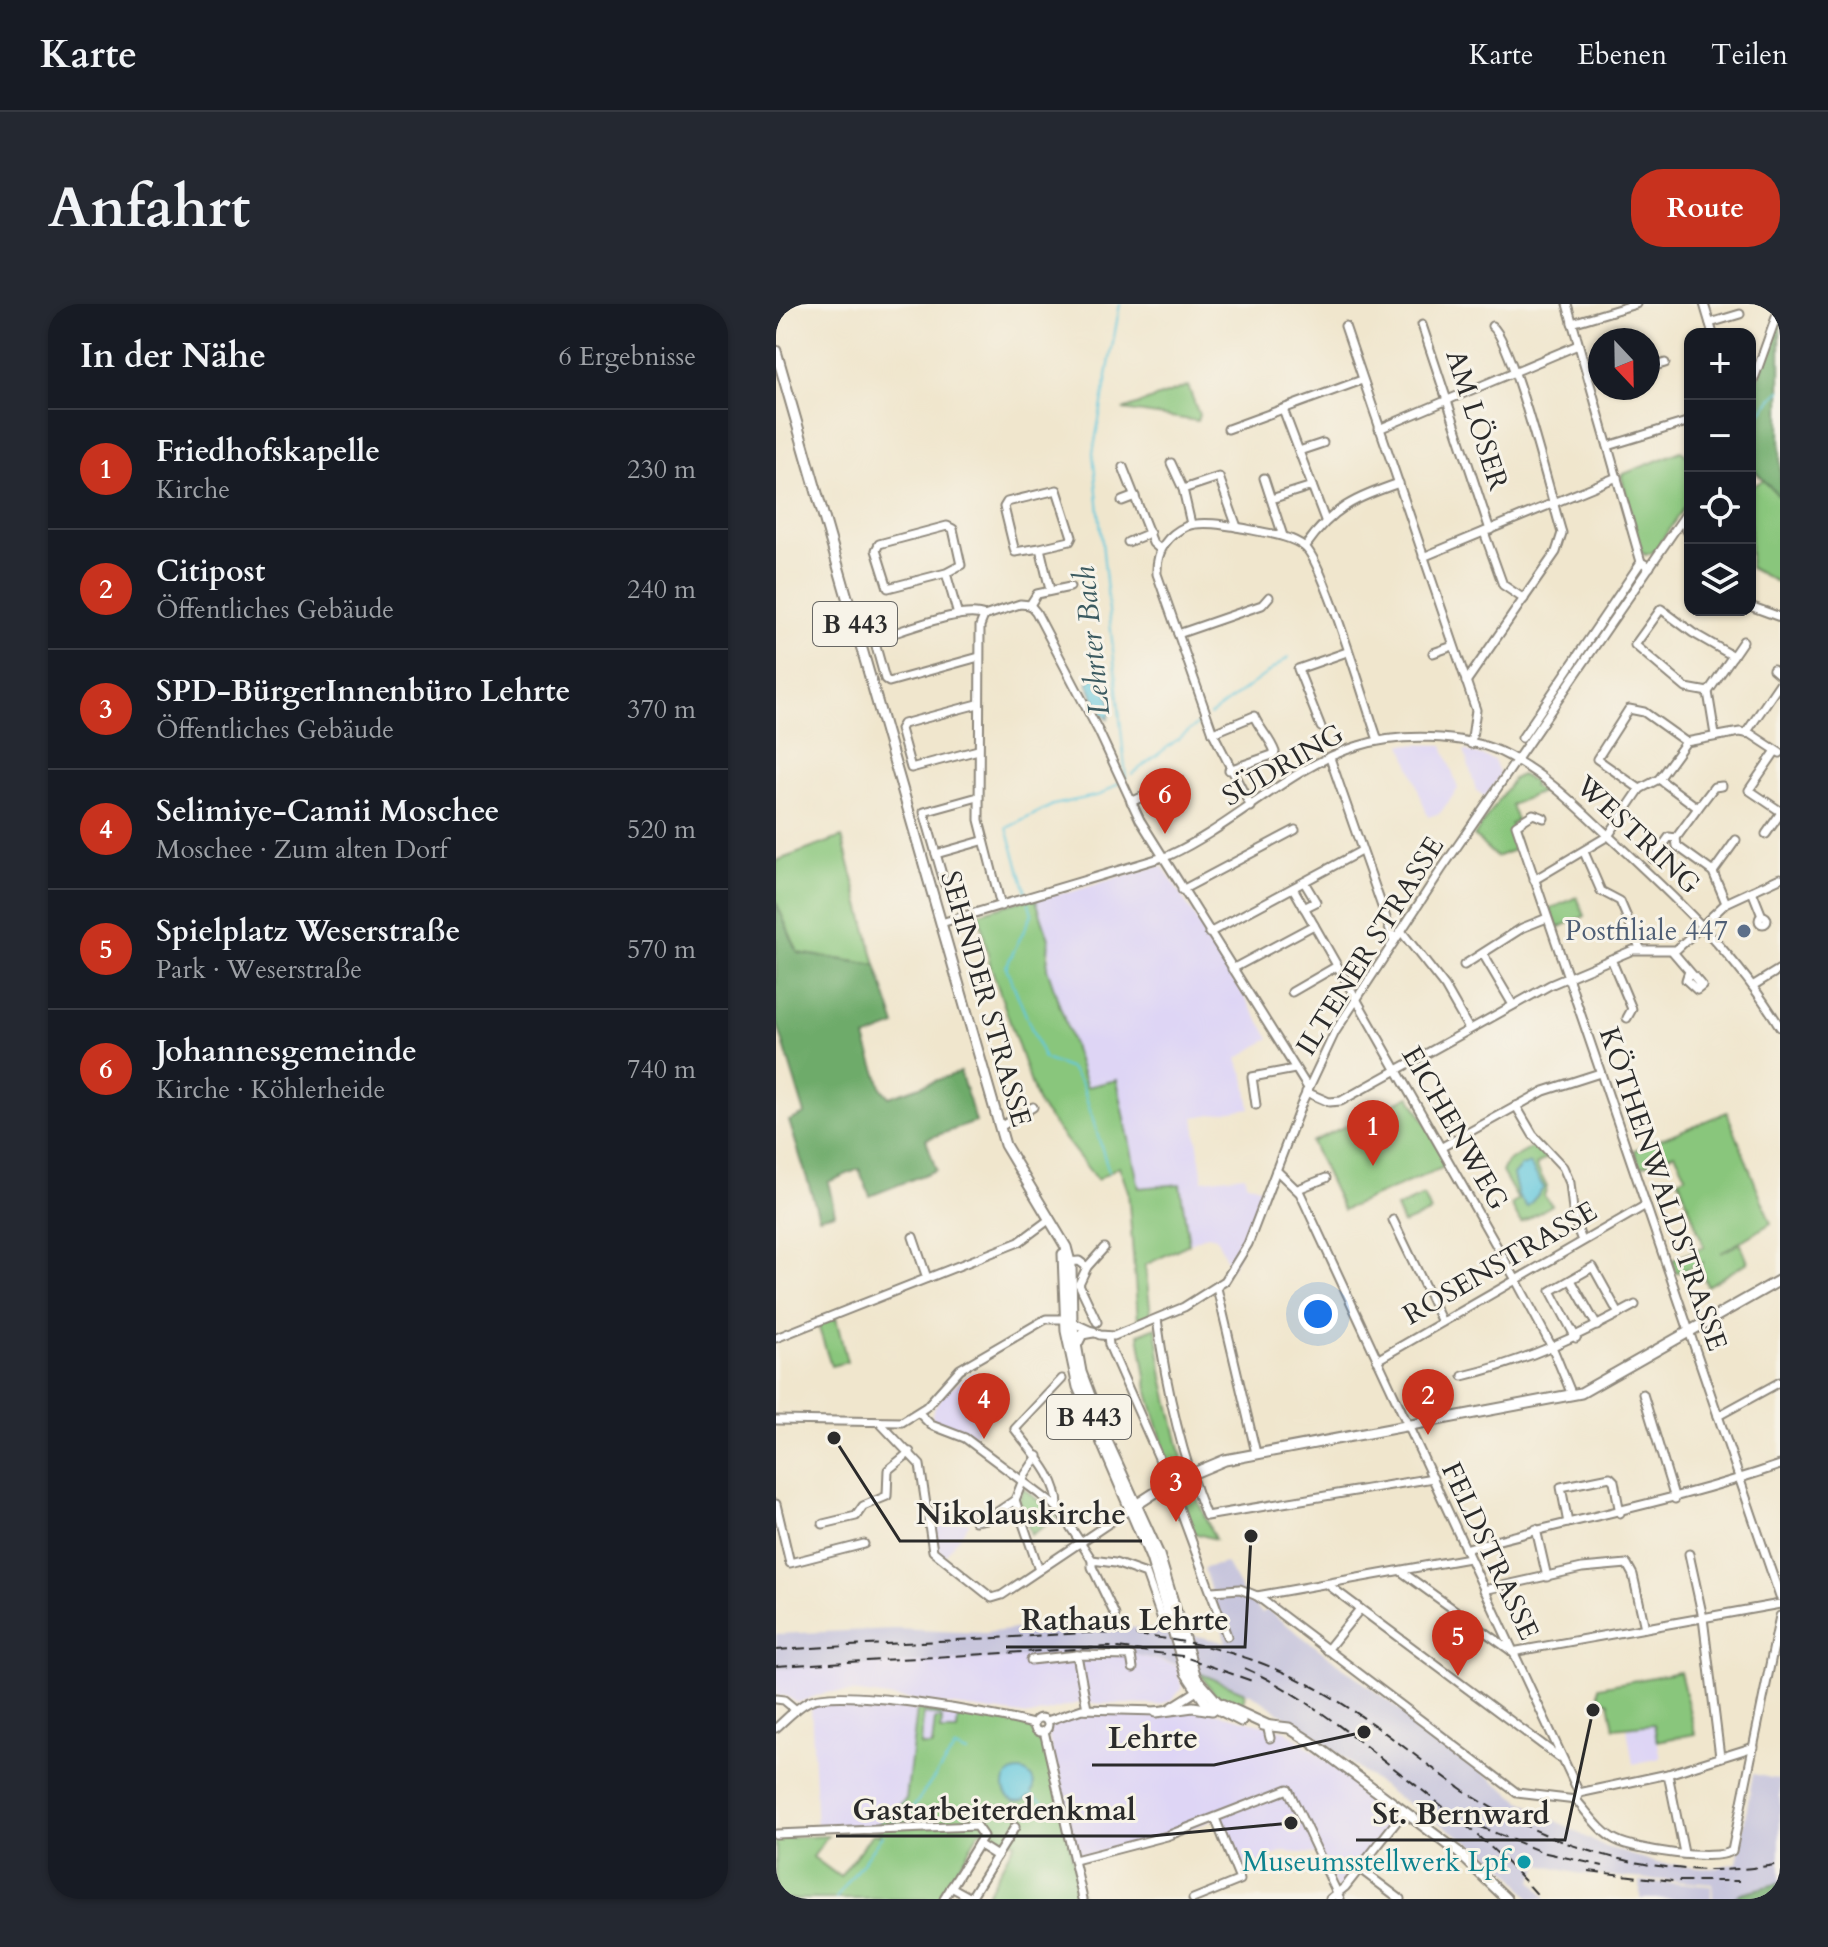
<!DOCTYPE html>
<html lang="de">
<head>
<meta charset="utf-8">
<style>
	:root { --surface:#171b24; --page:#242831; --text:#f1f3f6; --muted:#9ea1a6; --line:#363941; --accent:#c8321e }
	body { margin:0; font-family:Cardo,serif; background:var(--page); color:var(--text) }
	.controls { position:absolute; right:24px; top:24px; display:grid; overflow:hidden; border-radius:16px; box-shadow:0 2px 6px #0004 }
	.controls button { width:72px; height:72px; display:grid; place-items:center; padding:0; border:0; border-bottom:2px solid var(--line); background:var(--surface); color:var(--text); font:40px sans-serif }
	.compass { position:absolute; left:812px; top:24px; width:72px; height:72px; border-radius:50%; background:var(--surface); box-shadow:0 2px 6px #0004; rotate:158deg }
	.you { position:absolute; left:542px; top:1010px; width:28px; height:28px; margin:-20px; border:6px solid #fff; border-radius:50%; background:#1a73e8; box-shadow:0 0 0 12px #1a73e833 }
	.badge { display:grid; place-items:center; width:52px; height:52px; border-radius:50%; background:var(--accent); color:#fff; font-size:26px; font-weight:700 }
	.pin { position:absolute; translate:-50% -66px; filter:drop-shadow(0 2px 4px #0008) }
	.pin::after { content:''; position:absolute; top:42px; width:28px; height:24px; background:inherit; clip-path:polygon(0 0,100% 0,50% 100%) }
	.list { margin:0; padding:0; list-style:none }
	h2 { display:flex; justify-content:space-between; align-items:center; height:104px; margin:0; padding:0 32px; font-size:34px }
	h2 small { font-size:26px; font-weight:400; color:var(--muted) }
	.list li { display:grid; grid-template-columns:52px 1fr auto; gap:24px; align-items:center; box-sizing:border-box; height:120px; padding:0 32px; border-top:2px solid var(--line) }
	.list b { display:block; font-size:30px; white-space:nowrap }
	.list p { margin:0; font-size:26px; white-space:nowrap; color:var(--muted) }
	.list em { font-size:26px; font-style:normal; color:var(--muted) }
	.icon { flex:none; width:44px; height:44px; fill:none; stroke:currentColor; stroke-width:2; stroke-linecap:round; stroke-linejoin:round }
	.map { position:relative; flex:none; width:1004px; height:1595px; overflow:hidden; border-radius:32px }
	header { display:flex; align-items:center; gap:48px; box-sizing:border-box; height:112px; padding:0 40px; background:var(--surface); border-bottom:2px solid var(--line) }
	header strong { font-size:38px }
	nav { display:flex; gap:44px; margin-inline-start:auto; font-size:28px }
	.intro { display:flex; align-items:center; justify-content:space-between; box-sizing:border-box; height:192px; padding:0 48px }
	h1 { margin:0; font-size:56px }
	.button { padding:20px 36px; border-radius:32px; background:var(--accent); color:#fff; font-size:28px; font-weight:700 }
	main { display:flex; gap:48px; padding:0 48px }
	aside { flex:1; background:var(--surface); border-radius:32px; box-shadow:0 2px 6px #0004 }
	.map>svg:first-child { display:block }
</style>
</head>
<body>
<header>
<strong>Karte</strong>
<nav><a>Karte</a><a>Ebenen</a><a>Teilen</a></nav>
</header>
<div class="intro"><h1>Anfahrt</h1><a class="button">Route</a></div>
<main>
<aside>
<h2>In der Nähe<small>6 Ergebnisse</small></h2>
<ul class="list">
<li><span class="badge">1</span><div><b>Friedhofskapelle</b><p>Kirche</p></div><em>230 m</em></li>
<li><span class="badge">2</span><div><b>Citipost</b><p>Öffentliches Gebäude</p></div><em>240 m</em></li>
<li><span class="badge">3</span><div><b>SPD-BürgerInnenbüro Lehrte</b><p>Öffentliches Gebäude</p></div><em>370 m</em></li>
<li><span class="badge">4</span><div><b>Selimiye-Camii Moschee</b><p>Moschee · Zum alten Dorf</p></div><em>520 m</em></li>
<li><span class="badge">5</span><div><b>Spielplatz Weserstraße</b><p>Park · Weserstraße</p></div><em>570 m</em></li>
<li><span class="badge">6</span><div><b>Johannesgemeinde</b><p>Kirche · Köhlerheide</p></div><em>740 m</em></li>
</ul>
</aside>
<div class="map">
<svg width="1004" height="1595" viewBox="0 0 1004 1595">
	<rect width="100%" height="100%" fill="#f7f3e8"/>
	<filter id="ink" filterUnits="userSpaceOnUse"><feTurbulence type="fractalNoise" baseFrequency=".0125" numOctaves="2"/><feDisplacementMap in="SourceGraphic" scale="16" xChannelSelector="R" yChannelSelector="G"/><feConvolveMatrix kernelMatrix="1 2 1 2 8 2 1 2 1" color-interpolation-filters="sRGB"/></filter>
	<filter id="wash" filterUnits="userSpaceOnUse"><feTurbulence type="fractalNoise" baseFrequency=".006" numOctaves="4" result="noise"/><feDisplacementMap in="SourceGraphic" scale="32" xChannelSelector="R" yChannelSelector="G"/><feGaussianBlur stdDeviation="1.8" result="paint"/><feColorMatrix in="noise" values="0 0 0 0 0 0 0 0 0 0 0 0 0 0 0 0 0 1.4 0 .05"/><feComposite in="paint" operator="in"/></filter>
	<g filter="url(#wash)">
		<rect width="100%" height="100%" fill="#f0e6cd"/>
		<!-- built -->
		<g fill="#ded5f5">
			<path d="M626,440L667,441L682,485L664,509L652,513Z"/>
			<path d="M688,446L718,456L724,471L709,493L700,486Z"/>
			<path d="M383,562L388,564L494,734L461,755L469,773L474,804L418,813L427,876L469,871L470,878L489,886L455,966L440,933L430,931L413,940L404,880L363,885L341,776L311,783L271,664L274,649L259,593L295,588Z"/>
			<path d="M198,1067L218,1094L208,1102L213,1114L194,1135L157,1117L156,1109L166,1091Z"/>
			<path d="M165,1207L171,1218H194L168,1253L157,1236L156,1208Z"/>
			<path d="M299,1348L356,1350L401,1361L406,1385L395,1396L383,1401L303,1399L254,1412L83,1389L51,1388L21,1399L10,1392H0V1365Z"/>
			<path d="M53,1397L141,1406L130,1495L99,1523L41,1525L35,1401Z"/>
			<path d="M412,1402L509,1426L614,1504L607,1514L614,1520L570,1581L561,1586L544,1550L507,1548L465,1567L442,1514L393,1532L296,1554L272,1429L274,1418L312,1407L367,1412Z"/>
			<path d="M167,1409L182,1411V1427H164L156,1442H144L147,1410L166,1412Z"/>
			<path d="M878,1420L885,1454L857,1460L851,1424Z"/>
		</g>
		<!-- industrial -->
		<g fill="#c3c1db">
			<path d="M450,1259L468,1291L486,1309L491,1306L745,1497L824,1541L881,1559L936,1564L961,1559L977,1470L1004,1476V1579L965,1589L957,1595H937L936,1580L805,1570L764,1561L756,1577L770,1595H754L735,1570L711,1549L615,1489L537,1431L477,1391L401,1360L356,1350L299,1348L226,1355L0,1365V1330L118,1325L209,1329L269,1321L333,1322L391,1326L450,1338L428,1264Z"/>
			<path d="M864,1577L935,1582V1595H864Z"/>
		</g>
		<!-- green -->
		<g fill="#89c67b" stroke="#5a7853" stroke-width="2">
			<path d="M412,82L423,111L421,117L347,106Z"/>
			<path d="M905,147L914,154V194L878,248L869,251L865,247L845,171Z"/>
			<path d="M987,176L1004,193V280L974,264V184Z"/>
			<path d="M745,471L758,478L756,482L765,488L735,501L741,516L735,520L743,544L720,553L698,532L737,475Z"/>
			<path d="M66,533L100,661L22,649L0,598V557Z"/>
			<path d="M259,593L273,635L271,664L311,783L341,776L363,884L404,880L413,940L369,961L375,1010L362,1016L352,887L343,862L321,876L262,800L214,660L203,609Z"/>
			<path d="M801,593L809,612L782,624L774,605Z"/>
			<path d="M634,792L673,861L567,906L535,838Z"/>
			<path d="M951,808L995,919L945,949L964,939L972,958L931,982L924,961L928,958L900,969L896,956L928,943L903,876L910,871L899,849L864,863L858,846Z"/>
			<path d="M761,841L774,852L760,861L771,883L768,892L776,901L745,919L735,901L742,896L726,868L731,858Z"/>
			<path d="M648,892L655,908L627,920L620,904Z"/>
			<path d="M60,1014L71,1058L55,1062L42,1021Z"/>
			<path d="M380,1023L387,1073L408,1163L395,1170L382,1142L387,1140L373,1092L363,1030Z"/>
			<path d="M413,1177L439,1235L414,1228L397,1184Z"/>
			<path d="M247,1184L282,1213L255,1231L243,1196Z"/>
			<path d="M904,1368L919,1430L881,1437L878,1420L838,1424L833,1398L823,1394V1383Z"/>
			<path d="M423,1369L469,1388L466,1408L438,1389Z"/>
			<path d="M141,1406L167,1409L166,1412L147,1410L145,1442H156L159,1415H166L165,1427H181L182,1411L241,1419L268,1431L306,1595H208L239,1538L204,1527L163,1595H0V1534L52,1532L37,1553L64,1573L96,1530H104L99,1523L130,1495Z"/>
		</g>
		<!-- forest -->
		<g fill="#6eab6b" stroke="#4c6b4b" stroke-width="2">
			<path d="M1004,10V193L974,162V96Z"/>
			<path d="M0,598L22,649L100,661L120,722L89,734L106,785L113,793L184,768L200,818L150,835L160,866L94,892L83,865L52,878L59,909L43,913L13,817L29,810L0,715Z"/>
			<path d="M1004,1579V1595H957L965,1589Z"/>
		</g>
		<!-- water -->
		<g fill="#60c7dd" stroke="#467984" stroke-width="2">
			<path d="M327,372L336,404L332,415L323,407L312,379L316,374Z"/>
			<path d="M754,860L768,884L751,903L742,892L737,871L745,862Z"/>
			<circle cx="243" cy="1482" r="15"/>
		</g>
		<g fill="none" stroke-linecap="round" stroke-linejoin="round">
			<!-- stream -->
			<g stroke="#60c7dd" stroke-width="2">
				<path d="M344,0L317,149L350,474"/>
				<path d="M974,121L1004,86"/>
				<path d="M434,411L513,353"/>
				<path d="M356,470L426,417"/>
				<path d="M250,588L231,524L277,501L324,491L344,478"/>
				<path d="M253,599L256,610L230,663L268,755L295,765L306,780L333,868"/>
				<path d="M255,1490L272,1501"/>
				<path d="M116,1519L134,1508L179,1444L191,1449"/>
				<path d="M60,1595L106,1531"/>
			</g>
		</g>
	</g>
	<g filter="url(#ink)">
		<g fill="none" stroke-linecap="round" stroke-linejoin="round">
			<defs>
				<g id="minor">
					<path d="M791,0L865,258L874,263"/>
					<path d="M928,0L937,30"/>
					<path d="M796,19L860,0"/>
					<path d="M934,19L964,10"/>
					<path d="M646,21L714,226"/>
					<path d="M569,22L700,406L695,440"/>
					<path d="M872,64L889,59"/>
					<path d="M974,86L1004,2"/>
					<path d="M507,105L549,216"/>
					<path d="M452,125L586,76"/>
					<path d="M603,125L802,41"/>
					<path d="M832,142L914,117"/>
					<path d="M523,147L547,139"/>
					<path d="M395,159L407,185"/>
					<path d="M347,163L377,239L384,245"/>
					<path d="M488,174L507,232"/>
					<path d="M495,195L536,182"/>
					<path d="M346,197L359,192"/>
					<path d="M906,217L914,232"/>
					<path d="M415,220L407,185L443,173L461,223"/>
					<path d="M708,228L727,281L748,295"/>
					<path d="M352,238L374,229"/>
					<path d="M529,243C557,203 578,195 623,179"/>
					<path d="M264,244L239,248L228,203L231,198L281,186L296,233L294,237L264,244L274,286"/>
					<path d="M647,253L841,173"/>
					<path d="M170,269L112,284L100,246L103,240L171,222L177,225L185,261L170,269L182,311"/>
					<path d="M254,301L261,290L294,283"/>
					<path d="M974,302L1004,313"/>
					<path d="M402,330L486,301L493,293"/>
					<path d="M657,349L677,342"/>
					<path d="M203,353L113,378L109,375L99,339L102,334C125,328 188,302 208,312"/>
					<path d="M997,365L1004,371"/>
					<path d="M690,378L780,248L786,229C775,194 737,38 716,22"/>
					<path d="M932,388L910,384L859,341L885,305L917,329L957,352"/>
					<path d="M545,423L522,365L571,348"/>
					<path d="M437,429L478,412C484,426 494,434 499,448L496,451L453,466"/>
					<path d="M970,429L1004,379"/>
					<path d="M939,431L932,388L967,337"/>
					<path d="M746,434L865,258"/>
					<path d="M202,446L135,464L124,425L127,420L202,400"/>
					<path d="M999,448L973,486L1004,507"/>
					<path d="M554,454L618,637"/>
					<path d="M883,475L922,504L900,534L901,542L937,568L950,599"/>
					<path d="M864,485L821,455L853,405L868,408L910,438"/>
					<path d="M355,498L403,476"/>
					<path d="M475,503L437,429L381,270C380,247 391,231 411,222C427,216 454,222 471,225C489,229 514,231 529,243C548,259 590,403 602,436"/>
					<path d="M922,504L938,483L946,482"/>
					<path d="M768,514L757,510L740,521L1004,1293"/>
					<path d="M990,530L1004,510"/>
					<path d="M808,548L825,587L844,597L864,644"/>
					<path d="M160,550L206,537"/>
					<path d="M877,555L893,533L900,534"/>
					<path d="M937,568L960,536"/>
					<path d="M758,576L832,532L864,485L883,475L910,438L964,428L975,430L1004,449"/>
					<path d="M528,578L540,598L528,604"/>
					<path d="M169,581L148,508L202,493"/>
					<path d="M517,584L740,976L777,1045L796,1091"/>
					<path d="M406,586L519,526"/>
					<path d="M976,587L986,612"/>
					<path d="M225,602L203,516L204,322L208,312L244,300L254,301L260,308L323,428L364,516L532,784"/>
					<circle cx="987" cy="616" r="4"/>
					<path d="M165,619L394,551C457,522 517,461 582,442C623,429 686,430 725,448C769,469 805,506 839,538C901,596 960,650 1004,723"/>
					<path d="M625,627L669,683L693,725"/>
					<path d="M433,629L585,547"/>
					<path d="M897,648L926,682L921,686L910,676L913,667"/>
					<path d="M707,650L737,701"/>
					<path d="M835,655L856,705L851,714"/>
					<path d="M688,661L746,624L771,614"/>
					<path d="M456,665L538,621"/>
					<path d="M978,681L1004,665"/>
					<path d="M516,688L561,662"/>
					<path d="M530,788L553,798L565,797L774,681L857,646H900L950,599L1004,574"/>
					<path d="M480,801L476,773L519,765"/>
					<path d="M740,802L757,831L787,863L794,879L798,915L806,937"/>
					<path d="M224,823L257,803"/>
					<path d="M666,843L768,787L824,769"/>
					<path d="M500,866L524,889L803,1489L800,1496"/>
					<path d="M522,885L550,874"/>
					<path d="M617,916L666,1018"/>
					<path d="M137,933L151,974"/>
					<path d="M290,958L303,957L311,963"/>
					<path d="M795,976L821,1022"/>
					<path d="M441,984L480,1149"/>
					<path d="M381,1015C390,1083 404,1148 430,1212L657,1174"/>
					<path d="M321,1018L303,980L311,963L328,944"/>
					<path d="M332,1032L333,1041L394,1179L451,1332"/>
					<path d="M0,1034L243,938L274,915"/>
					<path d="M800,1034L775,987L817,963L843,1010"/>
					<path d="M601,1056L870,901"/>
					<path d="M687,1072C750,1057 803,1032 859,1001"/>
					<path d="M286,1075L239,1125C255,1147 283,1173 282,1204L316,1256"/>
					<path d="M867,1090L899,1195"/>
					<path d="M143,1109L155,1121L189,1134L282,1204"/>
					<path d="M942,1112L1004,1078"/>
					<path d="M0,1116L126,1118L150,1103L184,1065L270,1015H289L324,1031L338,1032L408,1003L449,977L472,940L527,796L559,728L665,566L914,204"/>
					<path d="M105,1120L144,1161L157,1247L216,1294L226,1291L354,1205"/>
					<path d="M262,1152L249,1171L239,1196L263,1266"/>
					<path d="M0,1200L14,1259L88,1240"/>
					<path d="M199,1217L211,1215L239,1196"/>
					<path d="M792,1219L785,1183L834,1173L838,1177L844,1209"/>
					<path d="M47,1220L80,1212L87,1202L111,1192L112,1166L134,1148"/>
					<path d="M760,1225L771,1273"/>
					<path d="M689,1245C794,1216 901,1197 1004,1161"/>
					<path d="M913,1250L927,1314L944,1453"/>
					<path d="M626,1268L734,1346"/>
					<path d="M551,1280L783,1453"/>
					<path d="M708,1286L806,1264L851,1260L857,1271L869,1324"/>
					<path d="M436,1287L464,1285L481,1292L741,1489L800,1496C812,1509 824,1528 840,1536C859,1546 939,1558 956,1547L1004,1312"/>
					<path d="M481,1292L693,1254"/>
					<path d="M339,1311L316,1263V1256L339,1259L370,1270L388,1321"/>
					<path d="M551,1346L584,1305"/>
					<path d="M736,1348L1004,1300"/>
					<path d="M301,1351L311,1405"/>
					<path d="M255,1356L301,1351L355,1352L357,1364"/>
					<path d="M0,1395L8,1396L20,1406"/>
					<path d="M394,1404L424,1385"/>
					<circle cx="265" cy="1421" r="7"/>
					<path d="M271,1417L306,1405L382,1407"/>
					<path d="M491,1421L494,1434"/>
					<path d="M0,1424C10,1415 21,1403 33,1397C65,1382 218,1410 257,1420"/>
					<path d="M268,1427L307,1595"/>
					<path d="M892,1470L908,1549"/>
					<path d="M803,1489L892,1470L978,1443"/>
					<path d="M0,1530L200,1522L207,1532L168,1595"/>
					<path d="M202,1540L221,1552"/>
					<path d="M299,1556L391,1532L512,1485L564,1595"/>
					<path d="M584,1565L624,1595"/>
					<path d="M175,1583L195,1594"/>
					<path d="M194,1595L239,1523"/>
					<path d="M417,1595L464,1576L439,1514"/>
					<path d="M554,1595L569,1583L628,1508"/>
				</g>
				<g id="major">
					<path d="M0,47L229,841L290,943L295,962L296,1018L305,1068L331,1137L383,1251L420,1374L441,1398L491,1421"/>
					<path d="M287,950L290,1027L302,1083L375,1254L410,1369L430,1399L465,1417"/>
					<path d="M301,1040L306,1030L317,1028"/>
					<path d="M357,1203L394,1179L449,1156L805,1089L1004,976"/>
					<path d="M380,1408L417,1403L436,1406"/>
					<path d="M487,1421L513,1424L535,1438L681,1547L731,1595"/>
				</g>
			</defs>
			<!-- minor casing -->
			<use href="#minor" stroke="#8e887c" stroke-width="11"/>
			<!-- major casing -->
			<use href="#major" stroke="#8e887c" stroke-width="13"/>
			<!-- minor -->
			<use href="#minor" stroke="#fff" stroke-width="7"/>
			<!-- major -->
			<use href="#major" stroke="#fff" stroke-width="9"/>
			<!-- rail -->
			<g stroke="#2b2b2b" stroke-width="2" stroke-dasharray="12 6" stroke-linecap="butt">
				<path d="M0,1346L309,1329C386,1329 463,1344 532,1380C588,1409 635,1450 687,1486C780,1548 893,1580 1004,1560"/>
				<path d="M0,1362L334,1343L406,1352L476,1377"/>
				<path d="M468,1364C520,1386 565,1423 610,1458C665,1501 719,1541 765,1595"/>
				<path d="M702,1522L766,1548L827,1562"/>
				<path d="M813,1567L897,1577H964"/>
			</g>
		</g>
	</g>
	<!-- markers -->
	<circle fill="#5c6f8a" stroke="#f7f3e8" stroke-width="3" cx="968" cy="627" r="8"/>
	<circle fill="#0f9aa8" stroke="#f7f3e8" stroke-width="3" cx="748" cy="1558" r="8"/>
	<g text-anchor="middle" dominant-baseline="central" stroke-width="6" stroke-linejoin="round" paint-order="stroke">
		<!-- shield labels -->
		<g fill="#f7f3e8" stroke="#686764" stroke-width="2">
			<rect x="37" y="298" width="84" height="44" rx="6"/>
			<rect x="271" y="1091" width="84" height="44" rx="6"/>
		</g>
		<g font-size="26" font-weight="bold" fill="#2b2b2b">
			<text x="79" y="320">B 443</text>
			<text x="313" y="1113">B 443</text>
		</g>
		<!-- street labels -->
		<g font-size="28" fill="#2b2b2b" stroke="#f7f3e8">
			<text transform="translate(701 116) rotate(72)">AM LÖSER</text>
			<text transform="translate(507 461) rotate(-30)">SÜDRING</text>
			<text transform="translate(862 531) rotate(43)">WESTRING</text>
			<text transform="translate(594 642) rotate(-58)">ILTENER STRASSE</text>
			<text transform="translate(210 695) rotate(74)">SEHNDER STRASSE</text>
			<text transform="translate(679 824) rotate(60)">EICHENWEG</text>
			<text transform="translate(887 885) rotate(71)">KÖTHENWALDSTRASSE</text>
			<text transform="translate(724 959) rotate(-30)">ROSENSTRASSE</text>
			<text transform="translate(714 1247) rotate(65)">FELDSTRASSE</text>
		</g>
		<!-- service labels -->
		<g font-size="28" fill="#4e5e75" stroke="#f7f3e8" text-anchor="end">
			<text x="952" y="627">Postfiliale 447</text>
		</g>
		<!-- culture labels -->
		<g font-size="28" fill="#0d838f" stroke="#f7f3e8" text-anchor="end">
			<text x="732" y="1558">Museumsstellwerk Lpf</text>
		</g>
		<!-- water labels -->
		<g font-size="30" font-style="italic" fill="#3b5a60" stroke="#f7f3e8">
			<text transform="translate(316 337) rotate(-96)">Lehrter Bach</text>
		</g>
	</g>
	<!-- callouts -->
	<path fill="none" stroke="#2b2b2b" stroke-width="3" d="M58 1134L124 1237H366M475 1232L469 1343H230M588 1428L438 1461H316M515 1519L375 1532H60M817 1406L789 1536H580"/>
	<g fill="#2b2b2b" stroke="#f7f3e8" stroke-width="3">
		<circle cx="58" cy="1134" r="8"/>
		<circle cx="475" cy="1232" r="8"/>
		<circle cx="588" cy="1428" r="8"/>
		<circle cx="515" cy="1519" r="8"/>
		<circle cx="817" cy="1406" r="8"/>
	</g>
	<g font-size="30" text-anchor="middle" font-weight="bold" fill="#2b2b2b" stroke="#f7f3e8" stroke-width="6" stroke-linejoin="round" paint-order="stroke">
		<text x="245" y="1220">Nikolauskirche</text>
		<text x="349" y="1326">Rathaus Lehrte</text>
		<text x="377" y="1444">Lehrte</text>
		<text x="218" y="1516">Gastarbeiterdenkmal</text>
		<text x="685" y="1520">St. Bernward</text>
	</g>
</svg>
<div class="controls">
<button>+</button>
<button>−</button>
<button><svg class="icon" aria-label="locate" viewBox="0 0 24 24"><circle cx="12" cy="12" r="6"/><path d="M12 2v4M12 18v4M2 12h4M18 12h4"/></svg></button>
<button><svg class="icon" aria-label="layers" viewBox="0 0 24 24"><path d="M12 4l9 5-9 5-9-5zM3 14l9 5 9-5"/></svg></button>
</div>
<svg class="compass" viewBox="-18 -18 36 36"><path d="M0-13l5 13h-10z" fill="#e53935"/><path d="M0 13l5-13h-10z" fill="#9ea1a6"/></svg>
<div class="you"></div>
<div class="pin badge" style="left:597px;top:862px">1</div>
<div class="pin badge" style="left:652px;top:1131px">2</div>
<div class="pin badge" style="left:400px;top:1218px">3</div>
<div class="pin badge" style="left:208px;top:1135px">4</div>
<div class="pin badge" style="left:682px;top:1372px">5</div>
<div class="pin badge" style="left:389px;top:530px">6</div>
</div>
</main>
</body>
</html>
